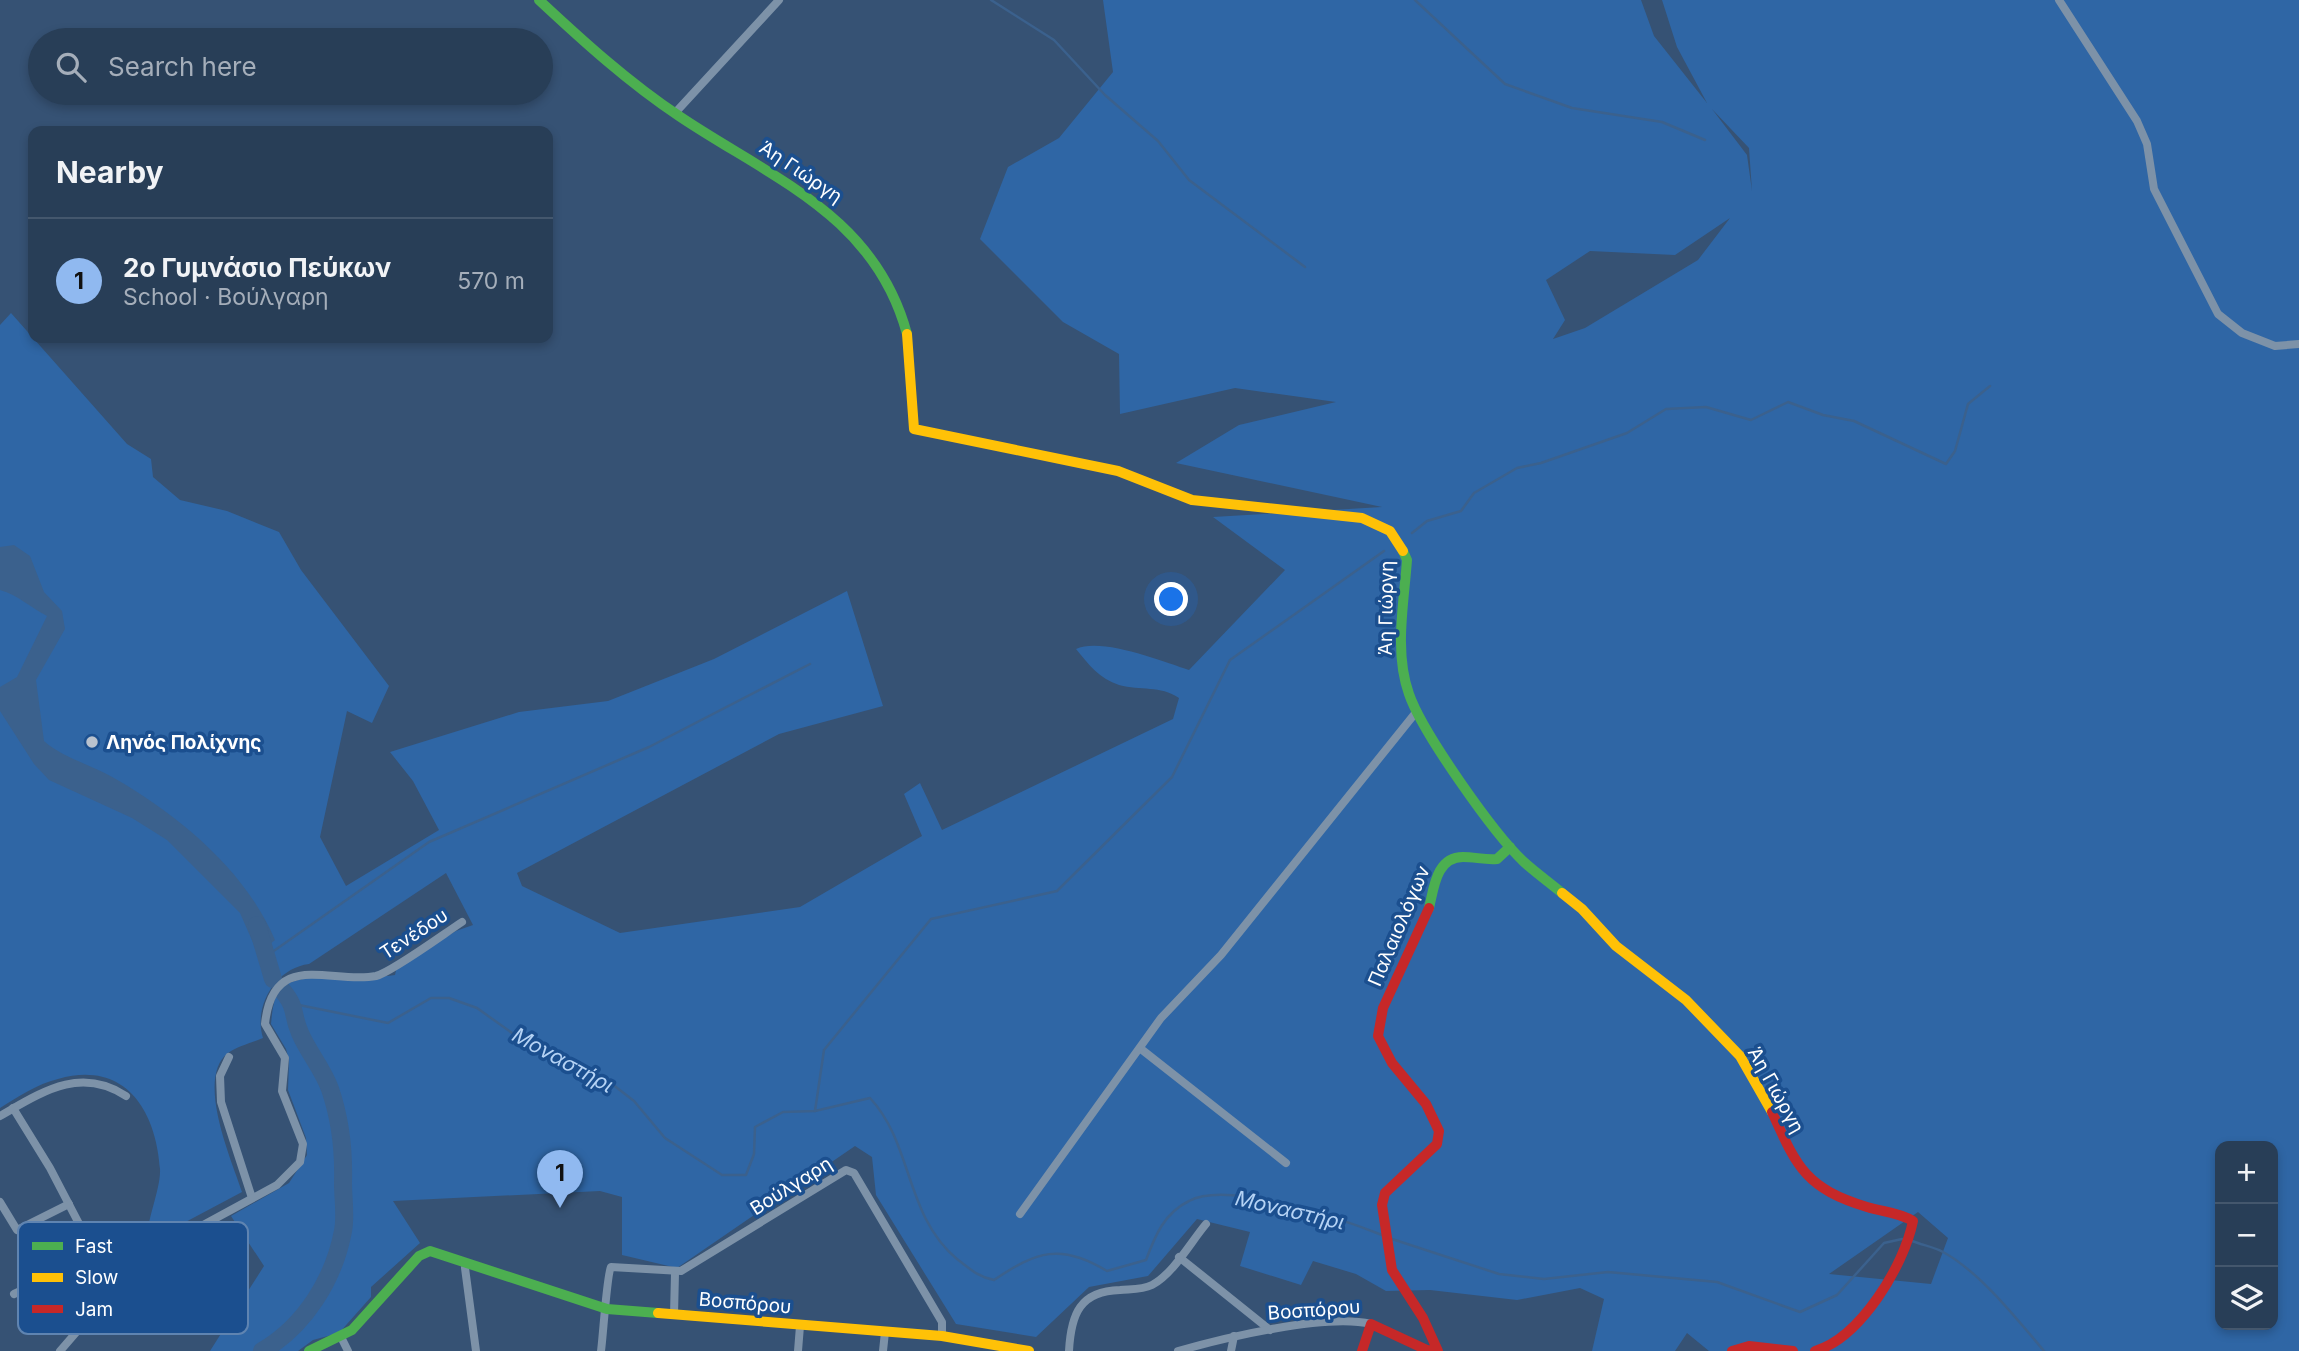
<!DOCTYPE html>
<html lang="en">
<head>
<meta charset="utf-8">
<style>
	:root { --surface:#283e57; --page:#344961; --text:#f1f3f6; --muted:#a5aeba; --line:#44576d; --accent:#90b9f0 }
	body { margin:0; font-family:Inter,sans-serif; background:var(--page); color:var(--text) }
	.controls { position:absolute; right:21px; bottom:21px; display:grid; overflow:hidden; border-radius:14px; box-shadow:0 4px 10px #0003 }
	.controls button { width:63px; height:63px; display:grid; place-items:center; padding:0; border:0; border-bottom:2px solid var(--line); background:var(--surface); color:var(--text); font:35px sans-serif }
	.you { position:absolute; left:1172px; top:600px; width:24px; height:24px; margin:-18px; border:5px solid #fff; border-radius:50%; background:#1a73e8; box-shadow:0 0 0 10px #1a73e833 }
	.badge { display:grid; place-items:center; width:46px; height:46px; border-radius:50%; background:var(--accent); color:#111; font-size:23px; font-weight:700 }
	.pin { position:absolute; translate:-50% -58px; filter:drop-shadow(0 2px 4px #0008) }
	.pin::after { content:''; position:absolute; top:37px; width:24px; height:21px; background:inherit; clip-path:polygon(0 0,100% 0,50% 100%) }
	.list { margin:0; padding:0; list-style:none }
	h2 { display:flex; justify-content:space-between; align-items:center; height:91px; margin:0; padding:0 28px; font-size:30px }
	h2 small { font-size:23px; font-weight:400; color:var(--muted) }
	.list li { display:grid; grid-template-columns:46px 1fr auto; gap:21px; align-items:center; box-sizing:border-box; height:126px; padding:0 28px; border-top:2px solid var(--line) }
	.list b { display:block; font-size:26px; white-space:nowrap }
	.list p { margin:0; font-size:23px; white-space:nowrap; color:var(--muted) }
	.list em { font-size:23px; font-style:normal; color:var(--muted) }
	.icon { flex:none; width:38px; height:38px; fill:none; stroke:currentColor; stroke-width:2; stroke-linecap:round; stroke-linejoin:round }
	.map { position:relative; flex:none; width:2299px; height:1351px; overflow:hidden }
	.search { position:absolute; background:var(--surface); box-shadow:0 4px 10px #0003; left:28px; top:28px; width:525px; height:77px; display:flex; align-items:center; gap:18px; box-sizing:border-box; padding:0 24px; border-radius:38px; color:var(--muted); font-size:26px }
	.panel { position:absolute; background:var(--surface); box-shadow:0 4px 10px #0003; left:28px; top:126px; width:525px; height:217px; border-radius:14px }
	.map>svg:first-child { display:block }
</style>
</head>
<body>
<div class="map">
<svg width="2299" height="1351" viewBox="0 0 2299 1351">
	<rect width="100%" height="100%" fill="#365274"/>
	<!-- green -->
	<path fill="#2f66a5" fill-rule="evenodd" d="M1103,0H1641L1654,36L1707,103L1677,47L1662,0H2299V1351H1709L1687,1333L1675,1351H1592L1604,1299L1580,1288L1517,1300L1430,1290L1386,1291L1356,1274L1313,1261L1301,1285L1240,1266L1250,1232L1197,1219L1148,1276L1089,1287L1036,1337L956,1324L876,1195L872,1157L855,1146L677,1268L622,1255V1197L600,1191L393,1201L420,1243L371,1287V1297L339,1333L313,1340L298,1351H210L264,1266L231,1216L289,1183L307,1155L306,1138L288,1090L289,1060L286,1049L271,1024C272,1014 273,1001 278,992C294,968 367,980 395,975L397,966L456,931L473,925L446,873L309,964C276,968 253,1006 263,1038C252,1043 238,1046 228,1053C195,1078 232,1161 242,1192L146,1243C147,1219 161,1188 160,1169C156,1109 124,1060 58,1079C37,1084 18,1097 0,1108V325L11,313L127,444L151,459L153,477L180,500L227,511L279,532L301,570L389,686L372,723L347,711L320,837L346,886L439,830L413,781L390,752L519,712L608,701L714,659L847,591L883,706L779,734L517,873L522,886L620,933L800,907L922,836L904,794L920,783L942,830L1173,719L1179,698C1160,685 1141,691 1119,685C1100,679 1088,664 1076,649C1101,637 1162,661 1189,670L1285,570L1213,517L1382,507L1176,463L1239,425L1336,402L1235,388L1120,414L1119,354L1063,322L980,239L1008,167L1059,138L1113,72ZM1712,109L1749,148L1752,191L1747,155ZM1730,218L1698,260L1585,328L1553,339L1565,320L1546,280L1590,251L1675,255ZM2220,1146H2273V1325H2220ZM1918,1212L1948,1238L1931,1284L1829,1274Z"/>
	<!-- water -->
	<path fill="#3b618d" d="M14,545L30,556L44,592L62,611L65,629L36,680L44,741C63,758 90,764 114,778C179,815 246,871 275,940L258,954L240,913L167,840L132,818L49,780L34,764L0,711V687L17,677L47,616C31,608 18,595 0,590V547Z"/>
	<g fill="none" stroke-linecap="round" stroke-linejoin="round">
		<!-- stream -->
		<g stroke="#3b618d" stroke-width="2.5">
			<path d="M991,0L1054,40L1105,95L1158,141L1189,180L1305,267"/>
			<path d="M1415,0L1505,84L1572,108L1662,122L1705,140"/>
			<path d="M1412,533L1427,521L1461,511L1474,493L1517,468L1541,463L1627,433L1666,409L1706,407L1751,420L1788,402L1823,415L1854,421L1946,464L1955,451L1968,404L1990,386"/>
			<path d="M268,955L429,842L649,747L810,664"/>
			<path d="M294,1004L388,1023L431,998H449L477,1008L519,1038L569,1058L603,1077L634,1101L665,1138L722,1175H746L754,1154L755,1127L783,1112L815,1111L870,1098C913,1144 905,1216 957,1259C970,1269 978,1277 994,1280C1037,1251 1061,1243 1107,1271L1146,1260C1155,1236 1164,1213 1189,1201C1228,1180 1342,1219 1382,1235"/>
			<path d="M815,1111L824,1050L931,919L1057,891L1172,777L1230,660L1384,551"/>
			<path d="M1392,1239L1499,1274L1544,1279L1608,1272L1717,1282L1800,1312L1837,1295L1884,1243L1902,1239"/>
			<path d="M1912,1241C1922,1245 1934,1247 1943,1252C1980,1272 2017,1319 2044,1351"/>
		</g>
		<!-- river -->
		<g stroke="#3b618d" stroke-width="18">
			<path d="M257,925L273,979"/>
			<path d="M262,1351C305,1326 334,1279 343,1231C346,1216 343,1199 343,1183C344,1150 341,1121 330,1089C323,1069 308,1052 300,1033C291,1013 298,1009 282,990"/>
		</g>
		<!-- street -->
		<g stroke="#7d92a8" stroke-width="8">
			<path d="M2059,0L2137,121L2147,144L2154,189L2218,314L2242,333L2275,346L2299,344"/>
			<path d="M675,113L779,0"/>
			<path d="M1141,1049L1286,1163"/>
			<path d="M229,1057L220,1076L221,1102L252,1198"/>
			<path d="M13,1108L50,1168L113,1289"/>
			<path d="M0,1116C42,1092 80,1066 126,1096"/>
			<path d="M0,1202L17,1230L69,1204"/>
			<path d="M1020,1214L1161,1018L1221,955L1417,711"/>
			<path d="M1179,1257L1270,1330"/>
			<path d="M465,1268L476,1351"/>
			<path d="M14,1294L94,1257"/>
			<path d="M674,1315L675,1273"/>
			<path d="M341,1337L348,1351"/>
			<path d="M60,1351L124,1277L148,1255L277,1185L300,1162L303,1144L282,1091L285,1058L265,1024C273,948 332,985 376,976C392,972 445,933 462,922"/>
			<path d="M601,1351C603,1337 607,1273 611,1267L681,1271L846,1170L854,1173L942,1322V1336"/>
			<path d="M798,1351L800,1326"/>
			<path d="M883,1351L885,1332"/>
			<path d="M1069,1351C1071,1314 1080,1291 1120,1290C1131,1289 1142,1290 1152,1285C1173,1274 1190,1243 1206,1224"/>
			<path d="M1178,1351C1224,1338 1326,1313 1371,1324"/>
			<path d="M1231,1351L1234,1336"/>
		</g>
		<!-- fast -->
		<g stroke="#4caf50" stroke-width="10">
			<path d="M539,0C583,41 628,82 679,116C771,178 875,215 907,334"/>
			<path d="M1403,551L1407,560C1404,603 1394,652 1409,694C1422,732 1494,834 1524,862C1536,873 1549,882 1562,893"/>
			<path d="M1429,908C1434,888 1436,857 1463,857C1475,857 1485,860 1497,859L1510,847"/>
			<path d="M309,1351L352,1330L419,1256L430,1251L607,1309L658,1313"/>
		</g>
		<!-- slow -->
		<g stroke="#ffc107" stroke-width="10">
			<path d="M907,334L914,429L1118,471L1192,500L1362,518L1390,531L1403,551"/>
			<path d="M1562,893L1582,909L1616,946L1686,1000L1740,1056L1772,1112"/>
			<path d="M658,1313L942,1336L1029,1351"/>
		</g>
		<!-- jam -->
		<g stroke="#c62828" stroke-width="10">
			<path d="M1772,1112C1797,1167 1805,1188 1867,1207C1883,1212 1898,1212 1913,1221C1904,1266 1860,1338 1815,1351"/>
			<path d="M1362,1351L1371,1324L1427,1350L1438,1351L1423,1318L1392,1270L1382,1205L1385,1193L1437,1144L1439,1131L1426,1104L1392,1063L1378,1036L1383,1008L1429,908"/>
			<path d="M1732,1351L1749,1346L1793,1351"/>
		</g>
	</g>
	<!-- markers -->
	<circle fill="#b9c2ce" stroke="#1b4f8f" stroke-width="2.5" cx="92" cy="742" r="7"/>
	<g text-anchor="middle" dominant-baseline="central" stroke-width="7" stroke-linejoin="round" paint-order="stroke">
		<!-- street labels -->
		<g font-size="19" fill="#fff" stroke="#1b4f8f">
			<text transform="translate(801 172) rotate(34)">Άη Γιώργη</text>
			<text transform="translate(1386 608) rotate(-89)">Άη Γιώργη</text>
			<text transform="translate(1399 926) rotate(-67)">Παλαιολόγων</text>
			<text transform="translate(414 934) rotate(-33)">Τενέδου</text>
			<text transform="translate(1776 1090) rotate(61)">Άη Γιώργη</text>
			<text transform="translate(791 1186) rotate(-32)">Βούλγαρη</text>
			<text transform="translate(745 1303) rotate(5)">Βοσπόρου</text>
			<text transform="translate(1314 1310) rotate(-4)">Βοσπόρου</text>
		</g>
		<!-- poi labels -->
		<g font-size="19" font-weight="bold" fill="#fff" stroke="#1b4f8f" text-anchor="start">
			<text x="106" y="742">Ληνός Πολίχνης</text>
		</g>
		<!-- water labels -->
		<g font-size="21" font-style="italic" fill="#b5d3f5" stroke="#1b4f8f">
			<text transform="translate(563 1060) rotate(29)">Μοναστήρι</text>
			<text transform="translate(1290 1210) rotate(13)">Μοναστήρι</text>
		</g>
	</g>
	<!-- legend -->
	<rect x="18" y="1222" width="230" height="112" rx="10" fill="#1b4f8f" stroke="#5f84b1" stroke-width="2"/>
	<rect x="32" y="1242" width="31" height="8" fill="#4caf50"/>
	<rect x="32" y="1273" width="31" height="9" fill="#ffc107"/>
	<rect x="32" y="1305" width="31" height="8" fill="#c62828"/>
	<g font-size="19" fill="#fff">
		<text x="75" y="1253">Fast</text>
		<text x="75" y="1284">Slow</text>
		<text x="75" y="1316">Jam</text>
	</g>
</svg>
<div class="controls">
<button>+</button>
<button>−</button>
<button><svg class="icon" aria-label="layers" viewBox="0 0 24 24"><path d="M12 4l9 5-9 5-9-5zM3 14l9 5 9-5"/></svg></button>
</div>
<div class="you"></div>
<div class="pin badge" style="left:560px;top:1208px">1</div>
<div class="search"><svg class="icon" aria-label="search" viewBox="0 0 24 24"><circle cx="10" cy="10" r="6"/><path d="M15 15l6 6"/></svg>Search here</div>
<section class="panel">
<h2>Nearby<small></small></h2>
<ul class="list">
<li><span class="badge">1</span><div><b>2ο Γυμνάσιο Πεύκων</b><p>School · Βούλγαρη</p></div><em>570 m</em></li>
</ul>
</section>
</div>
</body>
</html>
